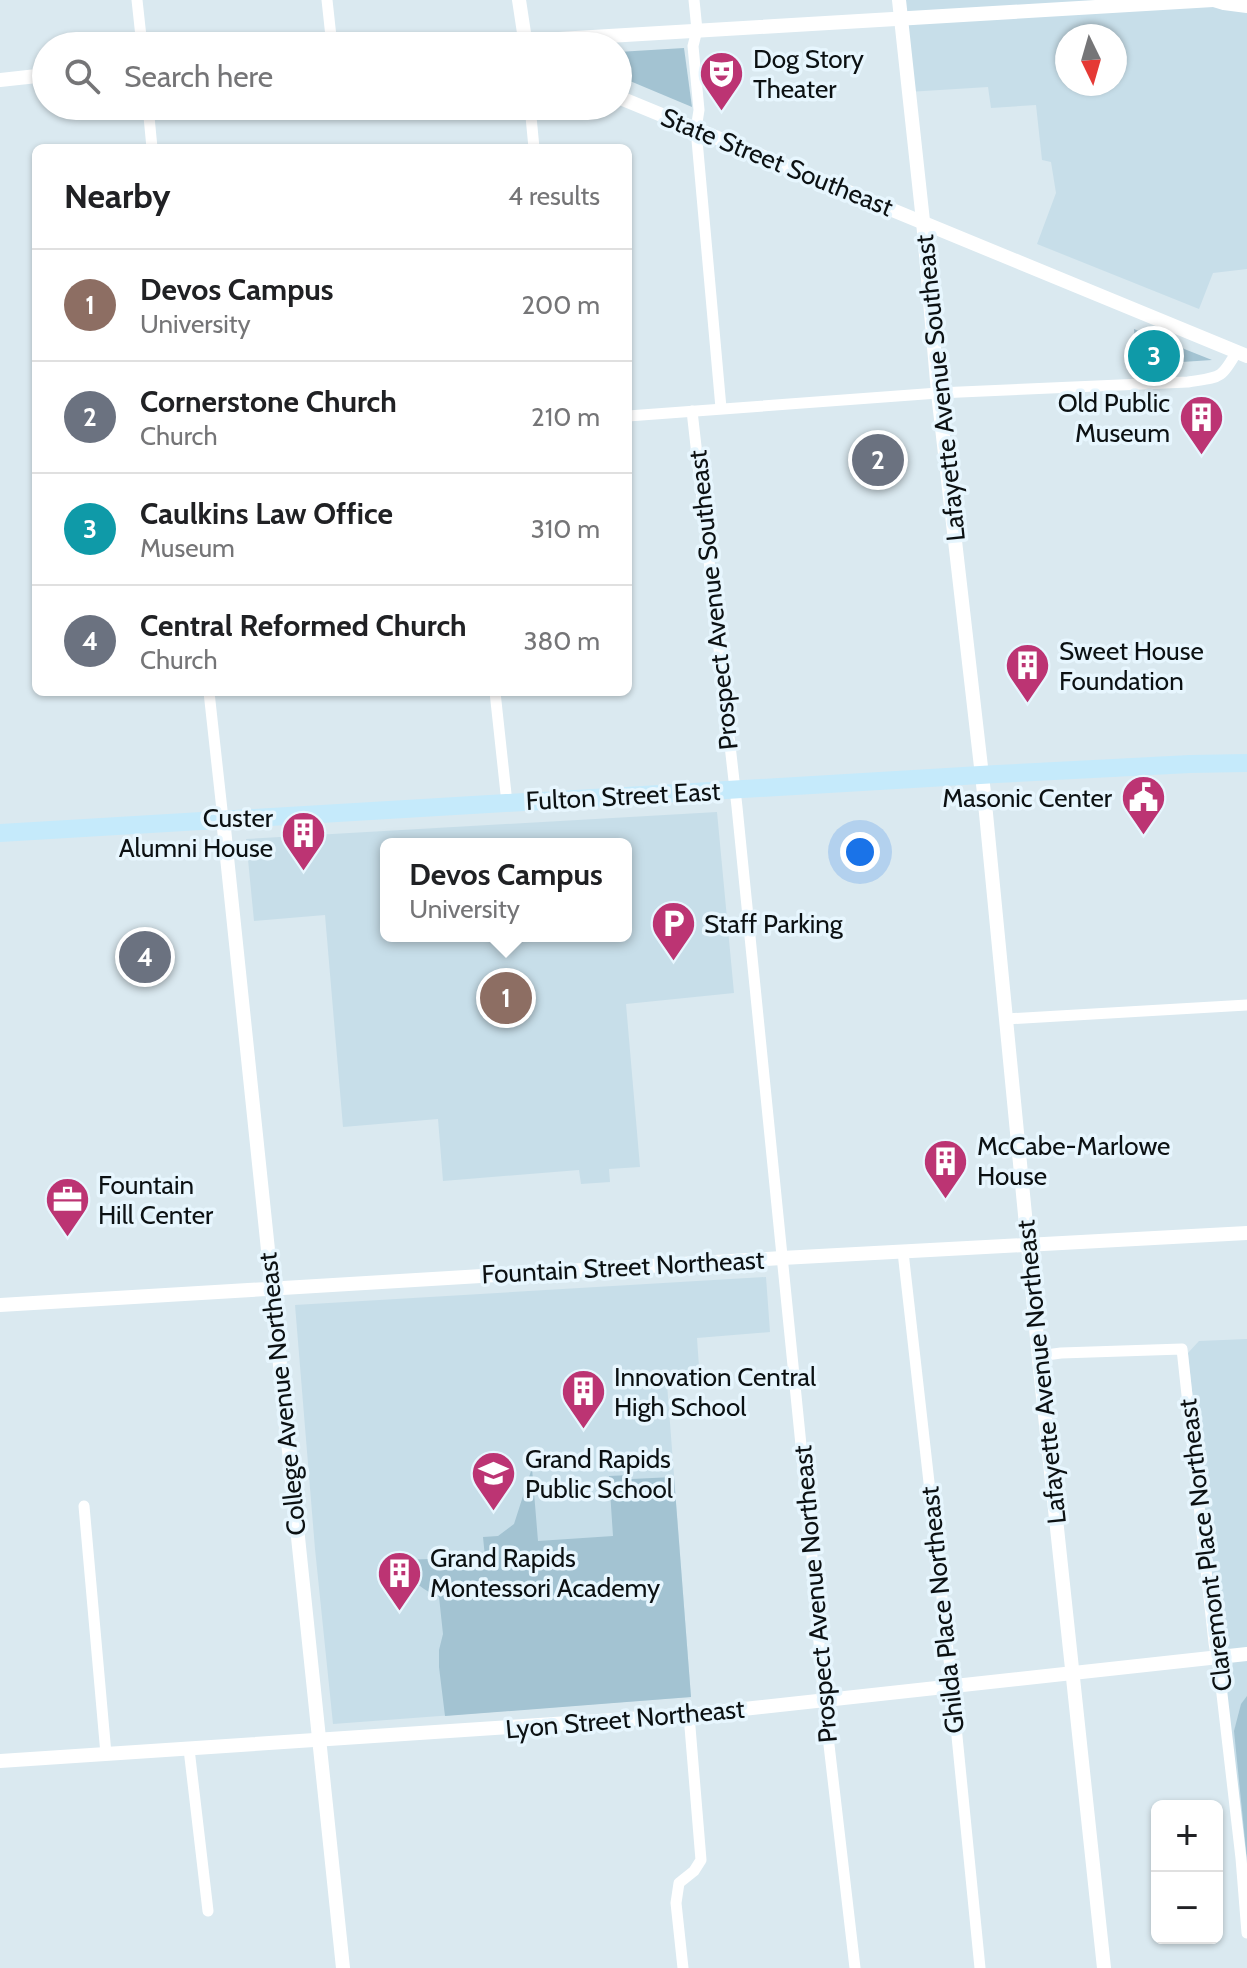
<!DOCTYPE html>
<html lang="en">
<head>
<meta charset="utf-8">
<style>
	:root { --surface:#fff; --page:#f2f2f2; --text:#202124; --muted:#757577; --line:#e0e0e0; --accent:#1a73e8 }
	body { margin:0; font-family:Cabin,sans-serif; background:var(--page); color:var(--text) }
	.controls { position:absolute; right:24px; bottom:24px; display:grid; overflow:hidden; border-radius:12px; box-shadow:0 2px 6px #0004 }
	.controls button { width:72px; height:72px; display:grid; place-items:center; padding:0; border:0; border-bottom:2px solid var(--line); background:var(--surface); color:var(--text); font:40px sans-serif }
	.compass { position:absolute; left:1055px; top:24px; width:72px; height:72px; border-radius:50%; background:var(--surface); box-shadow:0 2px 6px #0004; rotate:175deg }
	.you { position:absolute; left:860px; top:852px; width:28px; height:28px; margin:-20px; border:6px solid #fff; border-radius:50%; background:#1a73e8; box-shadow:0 0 0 12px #1a73e833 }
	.badge { display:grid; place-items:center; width:52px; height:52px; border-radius:50%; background:var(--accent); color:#fff; font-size:26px; font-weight:700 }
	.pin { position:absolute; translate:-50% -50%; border:4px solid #fff; box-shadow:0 2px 8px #0006 }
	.popup { position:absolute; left:380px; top:838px; width:252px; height:104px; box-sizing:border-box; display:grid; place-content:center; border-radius:12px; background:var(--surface); filter:drop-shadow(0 2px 6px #0005); font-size:26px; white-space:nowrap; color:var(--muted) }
	.popup b { font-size:30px; color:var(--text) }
	.popup::after { content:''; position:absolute; left:50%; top:100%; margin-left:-16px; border:16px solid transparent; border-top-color:var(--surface) }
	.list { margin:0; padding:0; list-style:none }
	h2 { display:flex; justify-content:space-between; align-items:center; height:104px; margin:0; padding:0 32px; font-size:34px }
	h2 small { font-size:26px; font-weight:400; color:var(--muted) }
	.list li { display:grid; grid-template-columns:52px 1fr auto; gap:24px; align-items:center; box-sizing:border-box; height:112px; padding:0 32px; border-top:2px solid var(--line) }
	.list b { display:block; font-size:30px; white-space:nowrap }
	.list p { margin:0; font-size:26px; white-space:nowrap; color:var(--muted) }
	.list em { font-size:26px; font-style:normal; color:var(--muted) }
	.icon { flex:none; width:44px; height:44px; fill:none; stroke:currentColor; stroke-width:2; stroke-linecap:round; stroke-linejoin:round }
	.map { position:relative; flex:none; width:1247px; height:1968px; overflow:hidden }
	.search { position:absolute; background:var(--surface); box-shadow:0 2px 6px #0004; left:32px; top:32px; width:600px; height:88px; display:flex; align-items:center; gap:20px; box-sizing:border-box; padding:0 28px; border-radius:44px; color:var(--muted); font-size:30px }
	.panel { position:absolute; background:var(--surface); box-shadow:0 2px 6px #0004; left:32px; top:144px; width:600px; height:552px; border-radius:12px }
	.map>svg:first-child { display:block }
</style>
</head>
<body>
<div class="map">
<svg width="1247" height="1968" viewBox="0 0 1247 1968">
	<rect width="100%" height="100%" fill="#dae9f0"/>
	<!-- built -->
	<g fill="#c7dee9" fill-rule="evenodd">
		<path d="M899,0H1247V269L1213,273L1199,309L1037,244L1056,193L1051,162L1042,160L1036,105L991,108L988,87L908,92ZM1067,36H1115V84H1067Z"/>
		<path d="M717,812L734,993L626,1004L640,1167L609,1169L610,1182L581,1184L579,1170L443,1181L438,1119L343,1127L325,915L254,921L246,839ZM626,844V936H386V844Z"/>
		<path d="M766,1277L770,1332L697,1338L700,1381L667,1384L691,1697L333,1724L315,1549L295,1305Z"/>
		<path d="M1247,1339V1916L1188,1353L1199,1341Z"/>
	</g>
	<!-- green -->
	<g fill="#a3c3d2">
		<path d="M684,48L692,107L618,76V52Z"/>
		<path d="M1134,329L1212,360L1136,365Z"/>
		<path d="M532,1468L538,1541L613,1536L609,1476L630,1475L631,1479L674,1477L691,1697L445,1716L439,1667V1650L443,1634L439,1597C420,1588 409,1580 402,1560L485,1557L483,1537L498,1536L514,1524Z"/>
		<path d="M1247,1696V1860L1234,1731L1241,1704Z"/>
	</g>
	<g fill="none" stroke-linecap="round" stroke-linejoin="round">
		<!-- minor -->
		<g stroke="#fff" stroke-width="11">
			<path d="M137,0L142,46"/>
			<path d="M327,0L332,46"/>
			<path d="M694,0L697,30L693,46L699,110L696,129L721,408"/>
			<path d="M148,106L152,148"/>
			<path d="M530,106L534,148"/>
			<path d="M692,411L737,807L811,1545L824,1702L855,1968"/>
			<path d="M628,416L938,393L1188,382C1220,377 1221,380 1237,351"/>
			<path d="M209,692L223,819"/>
			<path d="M495,692L507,803"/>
			<path d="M1006,1019L1247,1005"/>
			<path d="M903,1252L952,1686L980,1968"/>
			<path d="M1039,1356L1061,1353L1182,1349L1214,1643L1220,1677L1241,1858L1247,1933"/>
			<path d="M84,1506L106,1754"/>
			<path d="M189,1749L208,1911"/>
			<path d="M683,1968L676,1903L679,1883L694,1871L701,1860L689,1715"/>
		</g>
		<!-- tertiary -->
		<g stroke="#fff" stroke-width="14">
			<path d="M519,0L526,46"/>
			<path d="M899,0L923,221L938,393L984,793L1040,1369L1104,1968"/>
			<path d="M1214,0L1224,3L1247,6"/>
			<path d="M441,46L1213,0"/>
			<path d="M0,80L46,75"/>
			<path d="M618,97L1247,356"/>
			<path d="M223,819L343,1968"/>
			<path d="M0,1305L782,1258L1247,1233"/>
			<path d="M0,1761L689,1715L1247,1654"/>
		</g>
		<!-- primary -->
		<path stroke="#c5eafb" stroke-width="18" d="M0,833L997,774L1190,764L1247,763"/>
	</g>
	<!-- icons -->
	<defs>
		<symbol id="theatre-pin" viewBox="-11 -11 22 30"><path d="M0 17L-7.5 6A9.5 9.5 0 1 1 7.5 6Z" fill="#bc3473" stroke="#e7f6fe"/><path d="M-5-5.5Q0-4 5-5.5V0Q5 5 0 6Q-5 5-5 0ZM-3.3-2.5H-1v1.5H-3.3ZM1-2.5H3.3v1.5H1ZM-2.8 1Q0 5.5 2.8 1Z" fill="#fff"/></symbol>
		<symbol id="building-pin" viewBox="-11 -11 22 30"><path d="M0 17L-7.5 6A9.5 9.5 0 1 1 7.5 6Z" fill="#bc3473" stroke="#e7f6fe"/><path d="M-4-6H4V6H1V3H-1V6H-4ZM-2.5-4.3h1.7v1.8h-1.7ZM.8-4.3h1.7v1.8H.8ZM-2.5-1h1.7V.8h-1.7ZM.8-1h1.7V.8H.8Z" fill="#fff"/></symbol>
		<symbol id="civic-pin" viewBox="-11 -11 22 30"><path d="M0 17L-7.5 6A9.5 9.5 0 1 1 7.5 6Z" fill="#bc3473" stroke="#e7f6fe"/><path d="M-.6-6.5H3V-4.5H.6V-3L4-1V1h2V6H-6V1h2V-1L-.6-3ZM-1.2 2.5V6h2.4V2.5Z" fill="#fff"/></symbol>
		<symbol id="parking-pin" viewBox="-11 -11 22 30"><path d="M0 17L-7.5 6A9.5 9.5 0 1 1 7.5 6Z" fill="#bc3473" stroke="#e7f6fe"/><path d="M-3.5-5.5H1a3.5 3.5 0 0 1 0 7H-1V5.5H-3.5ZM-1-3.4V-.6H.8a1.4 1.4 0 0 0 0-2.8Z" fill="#fff"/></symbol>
		<symbol id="office-pin" viewBox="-11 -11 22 30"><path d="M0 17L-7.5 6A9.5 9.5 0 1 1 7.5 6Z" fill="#bc3473" stroke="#e7f6fe"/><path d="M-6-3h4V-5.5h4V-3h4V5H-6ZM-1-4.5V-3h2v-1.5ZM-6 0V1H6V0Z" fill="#fff"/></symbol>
		<symbol id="school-pin" viewBox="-11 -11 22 30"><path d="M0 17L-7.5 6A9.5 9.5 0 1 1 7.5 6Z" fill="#bc3473" stroke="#e7f6fe"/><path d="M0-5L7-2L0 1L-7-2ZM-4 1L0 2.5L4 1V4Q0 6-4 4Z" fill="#fff"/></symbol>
	</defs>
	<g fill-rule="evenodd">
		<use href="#theatre-pin" x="696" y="48" width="51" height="69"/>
		<use href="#building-pin" x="1176" y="392" width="51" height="69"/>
		<use href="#building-pin" x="1002" y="640" width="51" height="69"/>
		<use href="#civic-pin" x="1118" y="772" width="51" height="69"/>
		<use href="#building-pin" x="278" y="808" width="51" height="69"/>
		<use href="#parking-pin" x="648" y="898" width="51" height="69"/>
		<use href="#building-pin" x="920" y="1136" width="51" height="69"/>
		<use href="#office-pin" x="42" y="1174" width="51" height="69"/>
		<use href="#building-pin" x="558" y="1366" width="51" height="69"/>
		<use href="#school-pin" x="468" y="1448" width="51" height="69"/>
		<use href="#building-pin" x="374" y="1548" width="51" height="69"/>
	</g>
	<g text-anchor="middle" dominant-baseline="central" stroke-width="7" stroke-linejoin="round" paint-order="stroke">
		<!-- poi labels -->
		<g font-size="26" fill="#0c1113" stroke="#e7f6fe" text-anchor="start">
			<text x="753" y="59">Dog Story<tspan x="753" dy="30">Theater</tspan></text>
			<text x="1170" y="403" text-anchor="end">Old Public<tspan x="1170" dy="30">Museum</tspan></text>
			<text x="1059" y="651">Sweet House<tspan x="1059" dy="30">Foundation</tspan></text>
			<text x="1112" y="798" text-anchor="end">Masonic Center</text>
			<text x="273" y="818" text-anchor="end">Custer<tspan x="273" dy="30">Alumni House</tspan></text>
			<text x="704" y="924">Staff Parking</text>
			<text x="977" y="1146">McCabe-Marlowe<tspan x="977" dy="30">House</tspan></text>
			<text x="98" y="1185">Fountain<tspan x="98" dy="30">Hill Center</tspan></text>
			<text x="614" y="1377">Innovation Central<tspan x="614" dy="30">High School</tspan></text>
			<text x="525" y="1459">Grand Rapids<tspan x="525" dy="30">Public School</tspan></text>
			<text x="430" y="1558">Grand Rapids<tspan x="430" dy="30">Montessori Academy</tspan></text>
		</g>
		<!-- street labels -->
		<g font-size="26" fill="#0c1113" stroke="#e7f6fe">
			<text transform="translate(777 162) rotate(22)">State Street Southeast</text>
			<text transform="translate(940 388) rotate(-96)">Lafayette Avenue Southeast</text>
			<text transform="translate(713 600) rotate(-96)">Prospect Avenue Southeast</text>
			<text transform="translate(623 796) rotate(-3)">Fulton Street East</text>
			<text transform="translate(623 1267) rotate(-3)">Fountain Street Northeast</text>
			<text transform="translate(1041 1372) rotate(-96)">Lafayette Avenue Northeast</text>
			<text transform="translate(282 1394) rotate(-96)">College Avenue Northeast</text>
			<text transform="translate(1205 1545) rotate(-97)">Claremont Place Northeast</text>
			<text transform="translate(815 1594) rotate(-95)">Prospect Avenue Northeast</text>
			<text transform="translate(942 1610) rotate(-96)">Ghilda Place Northeast</text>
			<text transform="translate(625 1719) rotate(-5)">Lyon Street Northeast</text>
		</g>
	</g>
</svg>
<div class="controls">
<button>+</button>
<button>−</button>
</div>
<svg class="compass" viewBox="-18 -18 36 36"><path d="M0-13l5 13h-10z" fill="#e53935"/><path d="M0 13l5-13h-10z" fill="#757577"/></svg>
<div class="you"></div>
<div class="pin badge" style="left:506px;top:998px;background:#8d6e63">1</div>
<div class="popup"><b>Devos Campus</b>University</div>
<div class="pin badge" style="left:878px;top:460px;background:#6b7280">2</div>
<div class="pin badge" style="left:1154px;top:356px;background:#0f9aa8">3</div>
<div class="pin badge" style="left:145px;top:957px;background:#6b7280">4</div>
<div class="search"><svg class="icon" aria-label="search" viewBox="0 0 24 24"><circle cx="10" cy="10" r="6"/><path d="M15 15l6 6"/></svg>Search here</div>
<section class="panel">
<h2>Nearby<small>4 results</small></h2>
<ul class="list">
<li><span class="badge" style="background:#8d6e63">1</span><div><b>Devos Campus</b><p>University</p></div><em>200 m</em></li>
<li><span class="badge" style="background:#6b7280">2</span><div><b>Cornerstone Church</b><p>Church</p></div><em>210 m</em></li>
<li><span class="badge" style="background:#0f9aa8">3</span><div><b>Caulkins Law Office</b><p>Museum</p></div><em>310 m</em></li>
<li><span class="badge" style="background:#6b7280">4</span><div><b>Central Reformed Church</b><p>Church</p></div><em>380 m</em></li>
</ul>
</section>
</div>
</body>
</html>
